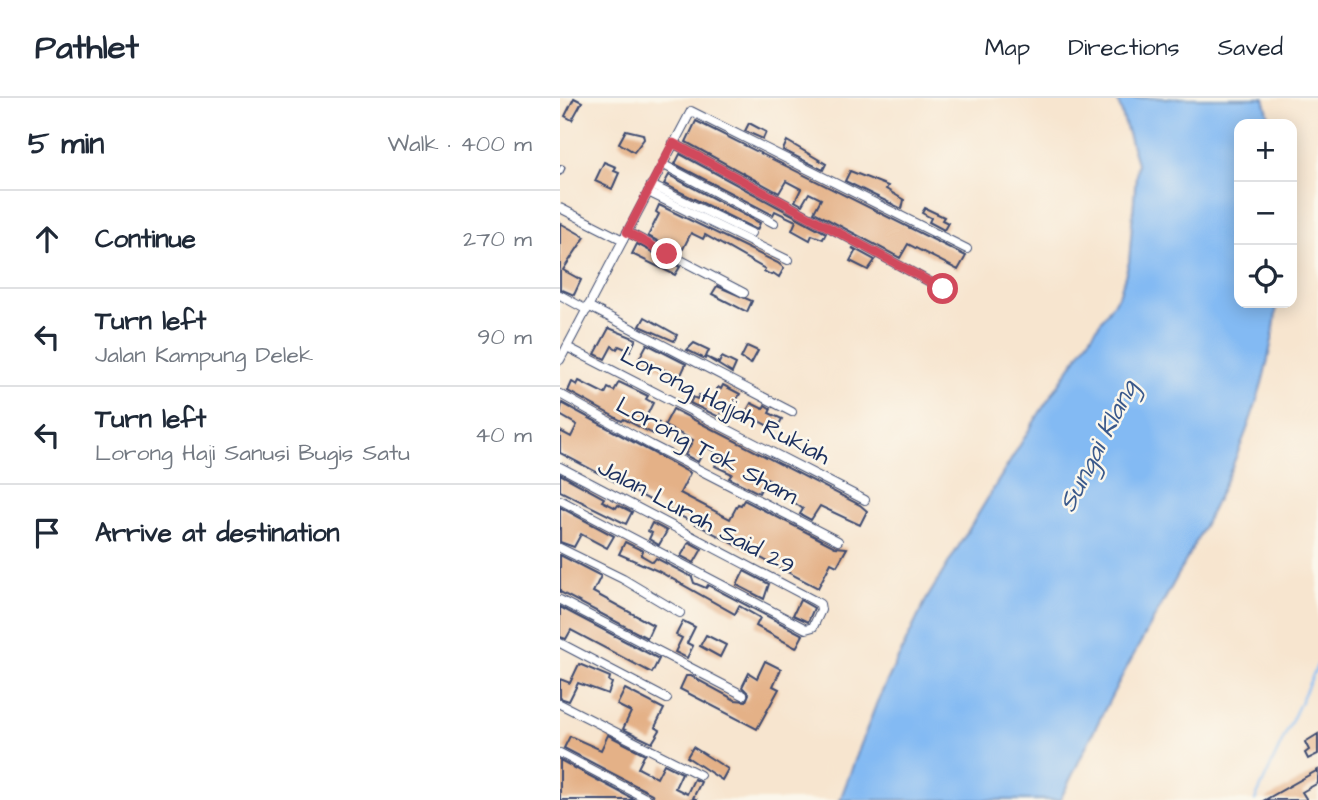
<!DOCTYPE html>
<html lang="en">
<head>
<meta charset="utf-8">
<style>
	:root { --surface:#fff; --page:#f2f2f3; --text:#1f2937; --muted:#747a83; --line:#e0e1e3 }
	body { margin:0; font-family:"Architects Daughter",sans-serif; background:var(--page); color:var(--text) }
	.controls { position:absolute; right:21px; top:21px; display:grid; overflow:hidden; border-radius:14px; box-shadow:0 4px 18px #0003 }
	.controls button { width:63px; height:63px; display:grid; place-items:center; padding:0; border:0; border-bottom:2px solid var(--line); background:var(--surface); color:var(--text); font:35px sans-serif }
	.stop { position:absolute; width:21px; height:21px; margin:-16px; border:5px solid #d1495b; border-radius:50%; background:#fff }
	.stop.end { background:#d1495b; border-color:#fff; box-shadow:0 2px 7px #0008 }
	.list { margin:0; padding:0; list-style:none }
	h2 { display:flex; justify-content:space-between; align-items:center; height:91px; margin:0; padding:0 28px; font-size:30px }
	h2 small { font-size:23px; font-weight:400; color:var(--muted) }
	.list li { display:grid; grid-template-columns:46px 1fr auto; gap:21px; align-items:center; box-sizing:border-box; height:98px; padding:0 28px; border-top:2px solid var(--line) }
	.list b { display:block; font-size:26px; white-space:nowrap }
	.list p { margin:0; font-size:23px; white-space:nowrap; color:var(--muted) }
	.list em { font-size:23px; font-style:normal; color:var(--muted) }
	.icon { flex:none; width:38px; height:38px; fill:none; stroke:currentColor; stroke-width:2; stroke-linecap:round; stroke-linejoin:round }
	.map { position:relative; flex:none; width:758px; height:702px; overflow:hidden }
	header { display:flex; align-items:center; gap:42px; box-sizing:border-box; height:98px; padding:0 35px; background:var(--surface); border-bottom:2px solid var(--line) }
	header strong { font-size:33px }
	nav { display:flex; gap:38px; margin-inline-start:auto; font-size:24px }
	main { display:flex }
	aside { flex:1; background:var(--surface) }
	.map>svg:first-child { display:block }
</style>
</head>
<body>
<header>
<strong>Pathlet</strong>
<nav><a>Map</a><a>Directions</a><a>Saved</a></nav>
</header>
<main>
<aside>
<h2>5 min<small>Walk · 400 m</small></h2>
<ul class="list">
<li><svg class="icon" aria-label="ahead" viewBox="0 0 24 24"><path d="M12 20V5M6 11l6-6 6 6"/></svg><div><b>Continue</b></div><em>270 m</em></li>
<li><svg class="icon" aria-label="left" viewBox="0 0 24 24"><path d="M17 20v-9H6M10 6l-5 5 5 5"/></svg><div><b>Turn left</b><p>Jalan Kampung Delek</p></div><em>90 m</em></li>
<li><svg class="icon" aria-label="left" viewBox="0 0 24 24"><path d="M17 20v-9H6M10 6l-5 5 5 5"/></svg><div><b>Turn left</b><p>Lorong Haji Sanusi Bugis Satu</p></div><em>40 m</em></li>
<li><svg class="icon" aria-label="arrive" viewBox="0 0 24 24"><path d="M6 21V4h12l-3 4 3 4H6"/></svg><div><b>Arrive at destination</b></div></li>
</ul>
</aside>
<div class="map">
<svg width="758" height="702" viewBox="0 0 758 702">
	<rect width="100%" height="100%" fill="#fbf7ec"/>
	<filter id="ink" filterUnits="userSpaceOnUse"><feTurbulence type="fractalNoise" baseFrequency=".0143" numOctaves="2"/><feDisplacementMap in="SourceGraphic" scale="14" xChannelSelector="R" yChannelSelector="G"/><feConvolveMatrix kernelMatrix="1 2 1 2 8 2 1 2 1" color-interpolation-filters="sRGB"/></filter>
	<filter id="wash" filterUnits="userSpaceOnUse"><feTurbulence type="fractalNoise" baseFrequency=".00686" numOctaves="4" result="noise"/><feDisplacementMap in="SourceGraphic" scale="28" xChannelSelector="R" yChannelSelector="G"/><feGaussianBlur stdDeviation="1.57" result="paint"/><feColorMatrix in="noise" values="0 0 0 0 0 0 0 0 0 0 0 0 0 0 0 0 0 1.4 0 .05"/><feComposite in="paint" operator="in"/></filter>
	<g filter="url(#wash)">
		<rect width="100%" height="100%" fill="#f7e5cf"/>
		<!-- water -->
		<path fill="#83baf3" stroke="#4f74a8" stroke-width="2" d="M557,0H704L711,26H679V205H717C706,338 622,467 560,582C539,621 520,662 500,702H280L317,604L366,502L480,314L560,195L569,164L577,65Z"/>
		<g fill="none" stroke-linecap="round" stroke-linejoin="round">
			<!-- stream -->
			<path stroke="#83baf3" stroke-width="2.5" d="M695,702L758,566"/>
		</g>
		<g id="blocks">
			<!-- building -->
			<g fill="#e4b187">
				<path d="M14,0L22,4L12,22L5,18Z"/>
				<path d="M136,23L406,158L398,172L348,146L340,160L254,114L261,101L249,95L242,107L235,103L241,91L226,83L219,95L126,44Z"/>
				<path d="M189,25L206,34L203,41L185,33Z"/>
				<path d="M66,32L83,36L84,41L74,54L59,45Z"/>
				<path d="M227,43L266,66L263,72L223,52Z"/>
				<path d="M120,56L266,135L263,141L252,137L250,142L232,132L236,123L215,113L213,117L115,66Z"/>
				<path d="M44,64L56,69L54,73L59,75L52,91L35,83Z"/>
				<path d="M290,73L328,88L326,91L344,102L342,111L285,83Z"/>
				<path d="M109,77L200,125L197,132L104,86Z"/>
				<path d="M99,107L218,165L224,170L219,179L213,175L211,177L204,173L205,171L145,137L143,141L131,135L123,151L107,143L105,147L88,138L99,116L96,114Z"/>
				<path d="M365,110L384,119L382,122L388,125L384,132L369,124L371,120L362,115Z"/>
				<path d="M0,125L25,139L3,172L21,182L14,197L0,191Z"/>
				<path d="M77,146L120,169L115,177L72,156Z"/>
				<path d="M292,150H293L315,162L308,172L290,163L296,152Z"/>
				<path d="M157,188L192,203L187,214L152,196Z"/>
				<path d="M85,219L117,237L114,243L80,228Z"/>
				<path d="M49,230L76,241L70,253L59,248L57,251L52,248L45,261L35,256Z"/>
				<path d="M134,245L149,252L145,261L127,252Z"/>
				<path d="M87,246L126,266L120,279L79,261Z"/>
				<path d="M187,248L198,253L191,266L181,260Z"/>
				<path d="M146,259L159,265L162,259L176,266L172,275Z"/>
				<path d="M19,283L45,296L48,290L54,293L59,284L88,298L86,301L93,305L86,319L99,325L93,336L64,321L62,323L8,293L12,284L17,287Z"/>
				<path d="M163,287L180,296L173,308L166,304L159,319L130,305L133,299L137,301L139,297L151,303L158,289L161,291Z"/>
				<path d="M2,305L130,375L120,395L170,421L178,406L181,407L184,402L275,449L287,450L277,468L271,465L258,490L0,355V333L11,339L17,327L0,317Z"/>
				<path d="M191,305L203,311L205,307L211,311L209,315L222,321L216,332L185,316Z"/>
				<path d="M113,311L300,407L307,413L300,427L260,408L251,422L240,416L243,411L232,403L235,395L207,380L199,395L169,380L172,376L155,368L161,356L146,349L138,364L125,357L133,342L104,328Z"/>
				<path d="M0,376L44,400L42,403L56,410L58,407L72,414L66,426L0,393Z"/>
				<path d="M0,409L54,438L47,450L21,436L14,449L0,444Z"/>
				<path d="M92,425L107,433L99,447L89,441L92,435L88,433Z"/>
				<path d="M65,444L83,453L81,457L93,464L96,460L132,479L134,485L146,490L148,487L243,537L236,550L196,528L200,520L179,508L175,516L98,473L59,456Z"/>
				<path d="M129,444L142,451L134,465L121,458Z"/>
				<path d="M0,457L41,478L33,494L93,527L87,540L0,494Z"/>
				<path d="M184,473L209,486L204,501L177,487Z"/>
				<path d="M240,502L254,510L248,524L233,517Z"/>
				<path d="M0,509L99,561L92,575L11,532L6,541L0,539Z"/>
				<path d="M123,523L135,529L127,545L133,548L127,560L115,554L122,540L116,537Z"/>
				<path d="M146,537L166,547L160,559L140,548Z"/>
				<path d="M205,563L221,571L213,588L219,591L197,631L120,591L126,578H131L175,602L186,603L189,596L182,589L189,575L197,580Z"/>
				<path d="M19,566L50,579L49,583L52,585L48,596L18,585L9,603L0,600V581L10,585Z"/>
				<path d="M65,591L104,611L95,629L100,632L92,645L63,631L71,614L57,607Z"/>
				<path d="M758,636V656L748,661L745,655L749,652L745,644Z"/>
				<path d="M48,637L85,656L78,670L97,680L104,666L122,675L115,690L127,696L134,681L141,684L133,700L138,702H95L92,696L4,650L10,638L41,652Z"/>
				<path d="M133,649L168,671L162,682L127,659Z"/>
				<path d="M0,662L75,702H0Z"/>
				<path d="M758,672V685L742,694L747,702H705Z"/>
			</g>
		</g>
	</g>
	<g filter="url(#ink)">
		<use href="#blocks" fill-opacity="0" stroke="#3c4a6f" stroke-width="2"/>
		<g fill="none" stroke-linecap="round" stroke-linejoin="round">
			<defs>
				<path id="lane" d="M0,74L2,70"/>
				<g id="street">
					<path d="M113,45L383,191"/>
					<path d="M102,66L214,125"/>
					<path d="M91,87L191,135"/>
					<path d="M88,94L228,162"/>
					<path d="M0,110L63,142"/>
					<path d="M67,134L184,195"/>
					<path d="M0,197L27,212"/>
					<path d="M28,208L232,314"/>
					<path d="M7,249L305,402"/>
					<path d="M0,262L131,13L407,151"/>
					<path d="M0,296L91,347L278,443"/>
					<path d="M0,369L255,503L260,506L261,512L253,529L246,531L0,402"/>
					<path d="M0,450L63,481L120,515"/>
					<path d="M0,502L183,597"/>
					<path d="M0,545L107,601"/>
					<path d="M0,606L140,677"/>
					<path d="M0,655L89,702"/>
				</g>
			</defs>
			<!-- lane casing -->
			<use href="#lane" stroke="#3c4a6f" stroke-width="7"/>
			<!-- street casing -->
			<use href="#street" stroke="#3c4a6f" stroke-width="10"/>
			<!-- lane -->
			<use href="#lane" stroke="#fff" stroke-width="4.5"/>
			<!-- street -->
			<use href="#street" stroke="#fff" stroke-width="8"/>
		</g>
	</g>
	<g fill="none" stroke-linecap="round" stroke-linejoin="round" filter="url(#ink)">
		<!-- route -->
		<path stroke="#d1495b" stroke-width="9" d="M107,156L67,134L113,45L383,191"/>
	</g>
	<g text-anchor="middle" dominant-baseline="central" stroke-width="5" stroke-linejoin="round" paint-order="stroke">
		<!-- street labels -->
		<g font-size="24" fill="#1b2f5e" stroke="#fbf7ec">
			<text transform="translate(165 308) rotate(27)">Lorong Hajjah Rukiah</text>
			<text transform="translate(147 353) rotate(28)">Lorong Tok Sham</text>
			<text transform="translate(136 419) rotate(28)">Jalan Lurah Said 29</text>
		</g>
		<!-- water labels -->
		<g font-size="26" font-style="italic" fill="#3a598b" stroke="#fbf7ec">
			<text transform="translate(538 348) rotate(-63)">Sungai Klang</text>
		</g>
	</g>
</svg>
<div class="controls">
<button>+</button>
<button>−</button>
<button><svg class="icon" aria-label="locate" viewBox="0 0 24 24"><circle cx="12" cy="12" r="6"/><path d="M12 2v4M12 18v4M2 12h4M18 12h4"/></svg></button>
</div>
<div class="stop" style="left:383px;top:191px"></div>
<div class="stop end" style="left:107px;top:156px"></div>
</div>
</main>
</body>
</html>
